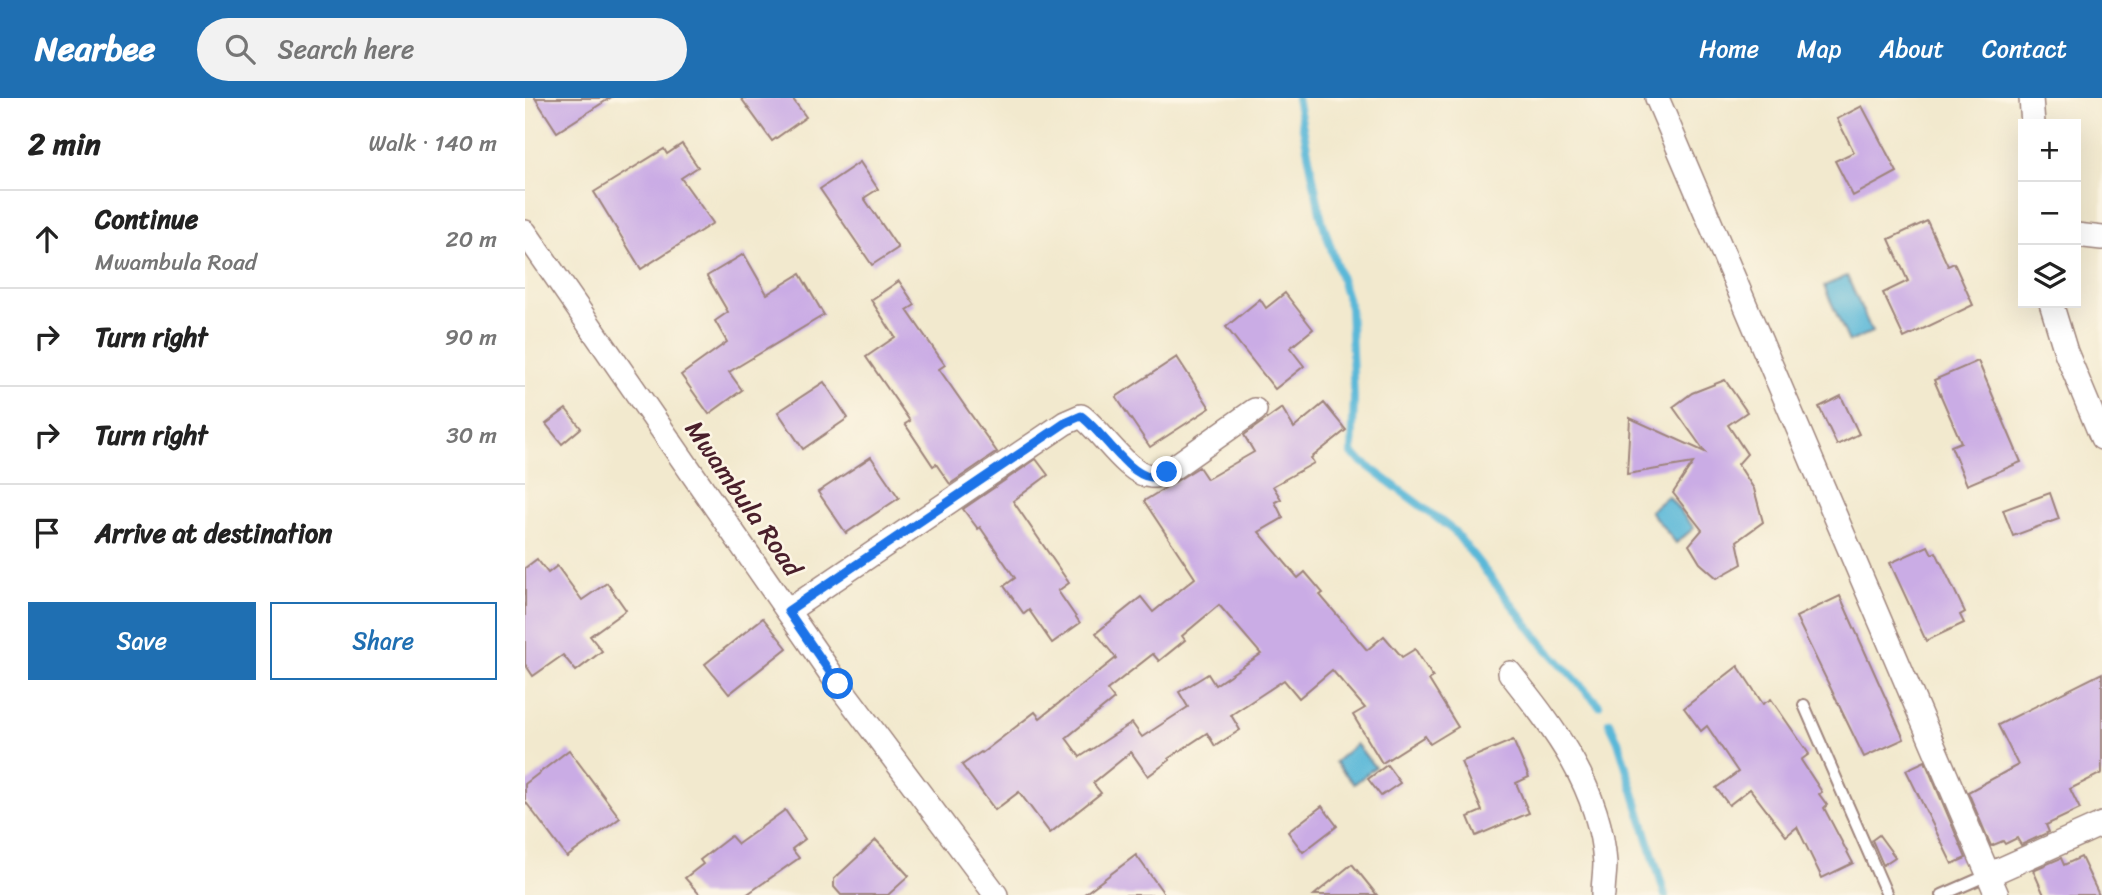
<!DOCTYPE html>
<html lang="en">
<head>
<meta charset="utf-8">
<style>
	:root { --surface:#fff; --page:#f2f2f2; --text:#222; --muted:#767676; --line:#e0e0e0; --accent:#1f6fb2 }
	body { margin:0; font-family:Sriracha,sans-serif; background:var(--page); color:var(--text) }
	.controls { position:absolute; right:21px; top:21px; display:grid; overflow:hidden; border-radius:0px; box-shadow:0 7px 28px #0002 }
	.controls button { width:63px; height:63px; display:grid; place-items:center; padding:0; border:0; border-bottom:2px solid var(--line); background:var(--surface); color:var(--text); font:35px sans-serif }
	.stop { position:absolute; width:21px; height:21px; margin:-16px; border:5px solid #1a73e8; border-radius:50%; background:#fff }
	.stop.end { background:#1a73e8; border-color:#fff; box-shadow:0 2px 7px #0008 }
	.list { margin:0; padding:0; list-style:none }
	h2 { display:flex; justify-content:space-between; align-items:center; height:91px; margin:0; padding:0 28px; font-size:30px }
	h2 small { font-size:23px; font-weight:400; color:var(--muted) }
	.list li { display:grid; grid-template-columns:46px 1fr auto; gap:21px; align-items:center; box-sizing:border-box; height:98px; padding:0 28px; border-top:2px solid var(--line) }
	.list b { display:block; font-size:26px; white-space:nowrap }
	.list p { margin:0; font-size:23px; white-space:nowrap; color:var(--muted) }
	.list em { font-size:23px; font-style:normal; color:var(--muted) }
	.actions { display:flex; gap:14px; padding:21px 28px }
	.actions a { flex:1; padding:16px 0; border:2px solid var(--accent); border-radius:0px; text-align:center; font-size:24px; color:var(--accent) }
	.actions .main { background:var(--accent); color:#fff }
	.icon { flex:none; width:38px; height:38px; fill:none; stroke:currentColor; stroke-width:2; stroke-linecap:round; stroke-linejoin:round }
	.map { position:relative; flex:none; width:1577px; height:797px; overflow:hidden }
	header { display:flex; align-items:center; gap:42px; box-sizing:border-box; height:98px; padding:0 35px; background:var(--accent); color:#fff }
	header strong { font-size:33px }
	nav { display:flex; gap:38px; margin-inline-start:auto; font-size:24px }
	.search { width:490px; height:63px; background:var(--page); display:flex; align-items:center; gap:18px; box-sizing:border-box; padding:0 24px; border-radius:38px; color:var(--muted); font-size:26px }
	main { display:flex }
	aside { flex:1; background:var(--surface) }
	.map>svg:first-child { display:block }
</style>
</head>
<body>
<header>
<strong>Nearbee</strong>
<div class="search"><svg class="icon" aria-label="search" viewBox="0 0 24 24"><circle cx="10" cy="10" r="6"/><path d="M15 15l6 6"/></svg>Search here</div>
<nav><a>Home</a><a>Map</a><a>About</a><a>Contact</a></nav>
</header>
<main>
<aside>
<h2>2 min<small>Walk · 140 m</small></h2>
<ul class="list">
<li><svg class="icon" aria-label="ahead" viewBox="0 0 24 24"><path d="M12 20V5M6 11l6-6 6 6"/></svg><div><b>Continue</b><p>Mwambula Road</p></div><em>20 m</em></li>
<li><svg class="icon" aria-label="right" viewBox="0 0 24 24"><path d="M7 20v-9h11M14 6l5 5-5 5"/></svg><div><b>Turn right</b></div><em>90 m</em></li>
<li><svg class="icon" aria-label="right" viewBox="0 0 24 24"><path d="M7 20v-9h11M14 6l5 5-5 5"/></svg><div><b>Turn right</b></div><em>30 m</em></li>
<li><svg class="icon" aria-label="arrive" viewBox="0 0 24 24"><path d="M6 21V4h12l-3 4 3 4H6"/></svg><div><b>Arrive at destination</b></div></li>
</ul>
<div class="actions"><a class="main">Save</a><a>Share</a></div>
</aside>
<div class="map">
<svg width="1577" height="797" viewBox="0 0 1577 797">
	<rect width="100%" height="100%" fill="#fcf5e5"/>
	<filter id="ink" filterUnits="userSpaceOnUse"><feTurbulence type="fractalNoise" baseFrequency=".0143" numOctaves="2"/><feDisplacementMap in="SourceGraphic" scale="14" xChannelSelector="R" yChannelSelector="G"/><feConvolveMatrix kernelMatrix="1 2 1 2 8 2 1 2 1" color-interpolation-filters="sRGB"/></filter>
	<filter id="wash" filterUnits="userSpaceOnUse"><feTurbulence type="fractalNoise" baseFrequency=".00686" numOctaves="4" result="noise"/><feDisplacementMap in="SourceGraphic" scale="28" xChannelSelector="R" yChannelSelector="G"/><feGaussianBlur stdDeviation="1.57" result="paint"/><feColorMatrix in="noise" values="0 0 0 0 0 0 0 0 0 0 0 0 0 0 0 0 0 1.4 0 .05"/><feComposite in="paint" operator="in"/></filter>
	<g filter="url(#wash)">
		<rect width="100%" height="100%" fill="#f2e9ce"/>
		<!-- water -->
		<g fill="#5ab8d8" stroke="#526c82" stroke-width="2">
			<path d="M1322,178L1347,234L1324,244L1299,188Z"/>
			<path d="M1143,398L1169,430L1151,445L1125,413Z"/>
			<path d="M831,646L850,669L829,686L810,664Z"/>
		</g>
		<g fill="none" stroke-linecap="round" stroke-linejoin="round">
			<!-- stream -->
			<g stroke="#5ab8d8" stroke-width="8">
				<path d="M772,0L796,119L825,209L829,301L827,356L929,433L1017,545L1074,607"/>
				<path d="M1084,624L1093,643L1140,797"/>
			</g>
		</g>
		<g id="blocks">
			<!-- building -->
			<g fill="#caace5" fill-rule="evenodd">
				<path d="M10,0H85L32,34Z"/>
				<path d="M216,0H267L281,19L247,43Z"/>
				<path d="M1337,8L1372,74L1328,98L1310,63L1329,54L1312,21Z"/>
				<path d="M157,46L173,69L156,80L188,125L116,171L69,94L139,51L142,56Z"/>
				<path d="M335,64L353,91L339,100L373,150L347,167L295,91Z"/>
				<path d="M1402,123L1423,168L1429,165L1448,207L1379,240L1358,195L1383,183L1364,141Z"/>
				<path d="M219,156L242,196L275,176L299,217L204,274L217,292L184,316L156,277L202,244L190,223L203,214L182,178Z"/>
				<path d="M374,183L390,207L382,212L420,267L414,271L472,354L425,386L411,366L408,368L380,326L385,323L341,259L370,239L346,202Z"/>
				<path d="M760,195L788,231L765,250L779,268L750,291L701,229L735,201L741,210Z"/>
				<path d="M652,259L685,310L625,349L591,299Z"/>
				<path d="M1453,263L1496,364L1442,387L1426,348L1436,344L1409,282Z"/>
				<path d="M1200,282L1222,314L1203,327L1222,356L1213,366L1229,391L1238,424L1212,443L1217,466L1192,480L1175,465L1164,447L1177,432L1148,395L1168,365L1102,376L1105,320L1180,354L1148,309L1167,295Z"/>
				<path d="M299,284L323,320L278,351L253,314Z"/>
				<path d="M1316,298L1334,336L1312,347L1294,309Z"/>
				<path d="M799,305L821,332L786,360L789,365L748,388L756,401L750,404L758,420L734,434L773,480L780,474L798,495L795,497L842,552L859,538L877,559L890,551L908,579L904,582L933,629L905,646L900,638L857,665L828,617L840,610L807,572L774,600L759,582L706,617L715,632L690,648L682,635L644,660L645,662L623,678L606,654L568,685L576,695L525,735L494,694L470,712L437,667L456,654L457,655L510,614L515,620L591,560L571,535L616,499L628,514L670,480L619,403L674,369L682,381L729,354L719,337L757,310L769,330ZM694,507L736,556L690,587L683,576L654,594L663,609L617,639L607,625L555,659L541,640L589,601L582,592L628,556L634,563L660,542L657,538Z"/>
				<path d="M41,311L56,330L37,346L21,326Z"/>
				<path d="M346,359L374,400L321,435L293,394Z"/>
				<path d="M511,361L523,377L488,403L544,485L533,493L555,525L527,545L504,512L499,516L479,488L490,480L455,429L453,431L438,411Z"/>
				<path d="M1525,395L1534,421L1488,438L1478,412Z"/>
				<path d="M1403,448L1407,456L1411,454L1440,514L1435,517L1439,525L1401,543L1365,465Z"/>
				<path d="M12,461L23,475L32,468L57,502L82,485L101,512L65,538L77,553L51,573L38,557L8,578L0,566V470Z"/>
				<path d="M1315,498L1379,641L1339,659L1271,519Z"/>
				<path d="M238,520L262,550L204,596L180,566Z"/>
				<path d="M1213,568L1238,606L1246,601L1284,656L1276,662L1297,694L1294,696L1302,707L1299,710L1328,765L1297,780L1272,729L1261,738L1225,691L1204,707L1191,690L1213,674L1182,628L1176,633L1159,610Z"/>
				<path d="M1577,575V675L1545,691L1555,711L1521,727L1524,734L1496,747L1492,740L1480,746L1478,743L1466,748L1443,694L1493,667L1473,627Z"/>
				<path d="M988,642L1004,679L991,685L1004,715L951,738L943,719L957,713L936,664Z"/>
				<path d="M44,652L95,720L42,759L0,703V686Z"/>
				<path d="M1400,663L1441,760L1427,766L1381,672Z"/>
				<path d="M862,667L875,685L856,698L843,681Z"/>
				<path d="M797,708L812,728L778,754L763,734Z"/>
				<path d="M260,712L280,741L267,751L274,760L221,797H175L160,780L178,766L175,762L206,738L213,746Z"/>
				<path d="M1354,737L1370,759L1358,767L1347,742Z"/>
				<path d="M351,742L384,778L363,797H316L309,789V781Z"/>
				<path d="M611,757L640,797H558Z"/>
				<path d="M1556,759L1574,797H1519L1508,772L1536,760L1539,767Z"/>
				<path d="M827,766L852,797H789Z"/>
			</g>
		</g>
	</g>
	<g filter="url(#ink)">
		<use href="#blocks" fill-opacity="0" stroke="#9e847c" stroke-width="2"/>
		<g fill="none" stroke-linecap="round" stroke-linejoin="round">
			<defs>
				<g id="service">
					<path d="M1279,607L1362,797"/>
					<path d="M1417,797L1463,777"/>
				</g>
				<g id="minor">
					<path d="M1132,0L1472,797"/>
					<path d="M1506,0L1508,26"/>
					<path d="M0,134L313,586L471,797"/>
					<path d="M1551,137L1577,140"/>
					<path d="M1526,205L1541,254L1577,340"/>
					<path d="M263,513L540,325L556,318C575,331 603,377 626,378C630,379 637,375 642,374L730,312"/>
					<path d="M985,575C1030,632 1075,689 1080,765C1080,775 1078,786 1078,797"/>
					<path d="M1463,777L1577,726"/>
				</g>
			</defs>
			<!-- service casing -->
			<use href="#service" stroke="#9e847c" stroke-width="14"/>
			<!-- minor casing -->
			<use href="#minor" stroke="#9e847c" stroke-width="26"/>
			<!-- service -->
			<use href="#service" stroke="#fff" stroke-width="10"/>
			<!-- minor -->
			<use href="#minor" stroke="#fff" stroke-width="23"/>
		</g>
	</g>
	<g fill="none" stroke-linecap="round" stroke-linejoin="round" filter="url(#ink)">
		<!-- route -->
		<path stroke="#1a73e8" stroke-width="9" d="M313,586L263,513L540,325L556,318C575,331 603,377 626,379C630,379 637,375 642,374"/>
	</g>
	<g text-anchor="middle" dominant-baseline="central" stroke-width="5" stroke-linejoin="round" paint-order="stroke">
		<!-- street labels -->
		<g font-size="26" fill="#4a1f2b" stroke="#fcf5e5">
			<text transform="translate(219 400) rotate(55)">Mwambula Road</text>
		</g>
	</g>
</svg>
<div class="controls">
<button>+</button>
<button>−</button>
<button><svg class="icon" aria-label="layers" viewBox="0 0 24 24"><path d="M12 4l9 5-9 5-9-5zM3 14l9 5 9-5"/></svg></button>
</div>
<div class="stop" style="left:313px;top:586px"></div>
<div class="stop end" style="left:642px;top:374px"></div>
</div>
</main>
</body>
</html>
